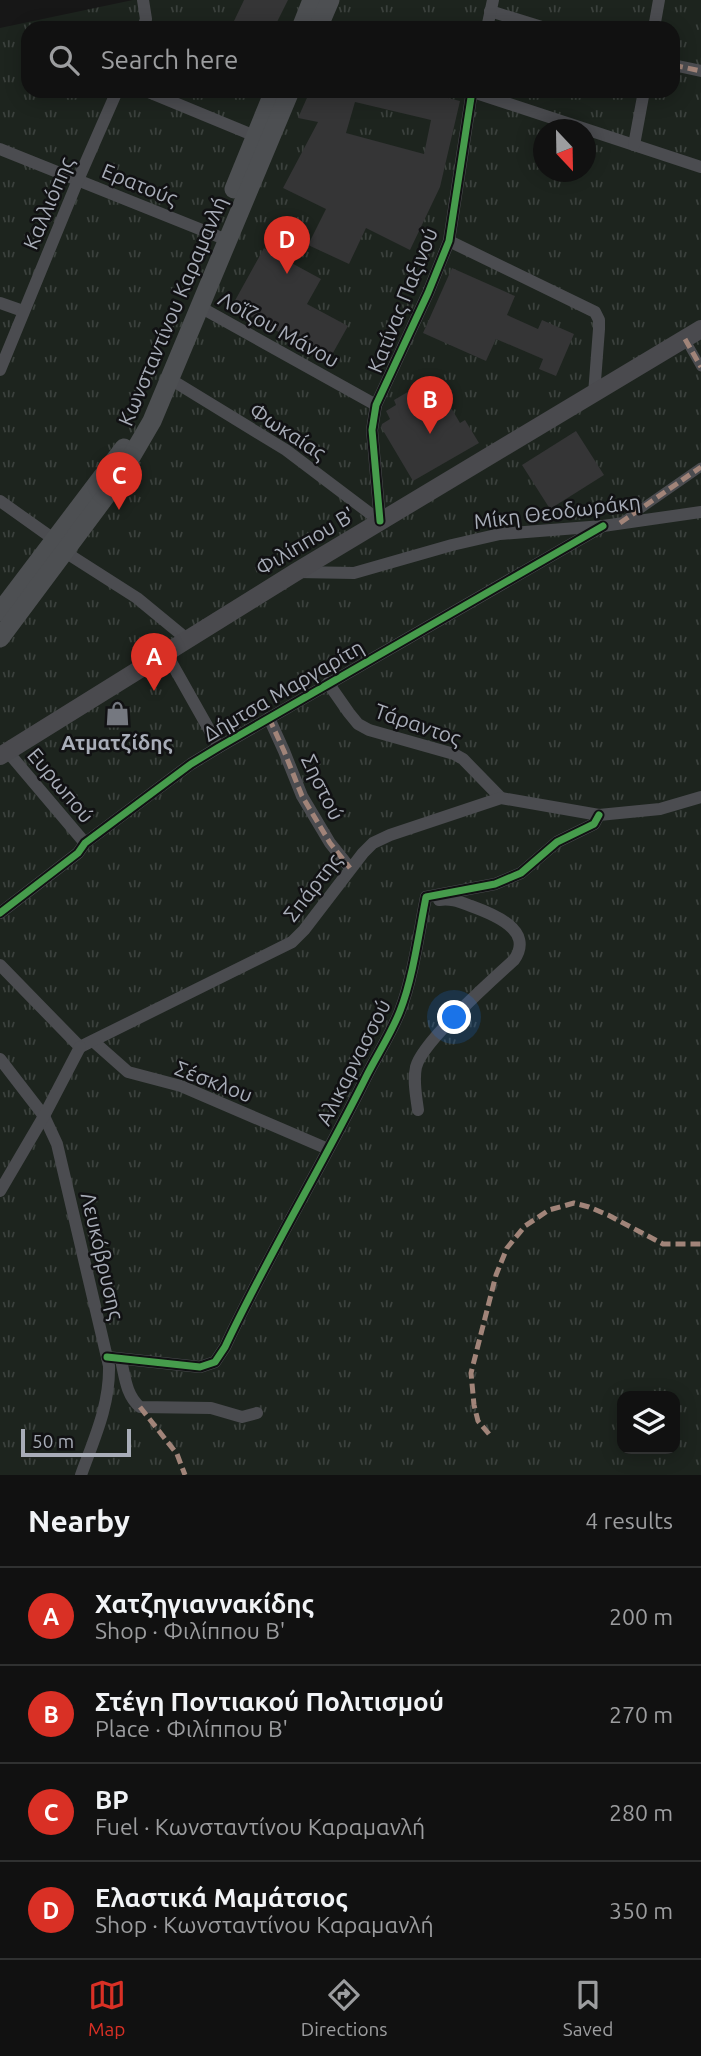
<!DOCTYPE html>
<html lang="en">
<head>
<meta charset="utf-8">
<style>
	:root { --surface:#111; --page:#1e1f1f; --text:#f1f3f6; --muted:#9c9d9f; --line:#303131; --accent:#d93025 }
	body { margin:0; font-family:Ubuntu,sans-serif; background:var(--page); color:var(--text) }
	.controls { position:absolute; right:21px; bottom:21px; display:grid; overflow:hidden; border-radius:14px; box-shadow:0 4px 18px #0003 }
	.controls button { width:63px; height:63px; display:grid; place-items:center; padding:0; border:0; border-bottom:2px solid var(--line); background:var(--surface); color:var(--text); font:35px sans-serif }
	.compass { position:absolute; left:533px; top:119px; width:63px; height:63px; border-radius:50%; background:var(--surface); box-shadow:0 4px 18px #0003; rotate:158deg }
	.scale { position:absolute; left:21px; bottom:18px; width:110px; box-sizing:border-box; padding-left:7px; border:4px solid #a8adb8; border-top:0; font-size:19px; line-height:24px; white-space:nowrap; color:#a8adb8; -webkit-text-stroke:5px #111113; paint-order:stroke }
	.you { position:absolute; left:455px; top:1018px; width:24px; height:24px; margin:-18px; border:5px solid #fff; border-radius:50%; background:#1a73e8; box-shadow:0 0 0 10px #1a73e833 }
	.badge { display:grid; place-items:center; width:46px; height:46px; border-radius:50%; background:var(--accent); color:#fff; font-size:23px; font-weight:700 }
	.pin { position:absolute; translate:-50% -58px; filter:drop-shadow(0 2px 4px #0008) }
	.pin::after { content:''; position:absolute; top:37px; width:24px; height:21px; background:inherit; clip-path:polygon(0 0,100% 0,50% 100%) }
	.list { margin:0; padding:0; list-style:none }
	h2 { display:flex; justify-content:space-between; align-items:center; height:91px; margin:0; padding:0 28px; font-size:30px }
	h2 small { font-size:23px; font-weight:400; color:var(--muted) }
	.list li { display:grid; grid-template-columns:46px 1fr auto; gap:21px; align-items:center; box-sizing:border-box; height:98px; padding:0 28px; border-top:2px solid var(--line) }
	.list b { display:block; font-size:26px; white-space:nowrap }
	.list p { margin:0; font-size:23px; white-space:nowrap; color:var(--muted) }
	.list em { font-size:23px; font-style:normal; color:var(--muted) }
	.icon { flex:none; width:38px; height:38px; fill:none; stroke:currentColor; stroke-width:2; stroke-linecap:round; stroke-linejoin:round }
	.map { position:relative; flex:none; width:701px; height:1475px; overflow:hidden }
	.search { position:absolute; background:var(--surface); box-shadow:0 4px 18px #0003; left:21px; right:21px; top:21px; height:77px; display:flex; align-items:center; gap:18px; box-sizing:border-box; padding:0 24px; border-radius:21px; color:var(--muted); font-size:26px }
	.sheet { height:483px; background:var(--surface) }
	nav { display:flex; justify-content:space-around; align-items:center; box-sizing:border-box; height:98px; border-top:2px solid var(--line); background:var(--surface); font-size:19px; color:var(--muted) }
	nav a { display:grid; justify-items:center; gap:4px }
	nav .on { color:var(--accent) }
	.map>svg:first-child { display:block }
</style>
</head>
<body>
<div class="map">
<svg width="701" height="1475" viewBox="0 0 701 1475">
	<defs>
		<pattern id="park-tufts" width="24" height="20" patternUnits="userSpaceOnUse" patternTransform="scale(1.75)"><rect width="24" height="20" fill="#1d241e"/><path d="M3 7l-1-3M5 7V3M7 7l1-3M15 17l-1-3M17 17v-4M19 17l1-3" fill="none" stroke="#3b413d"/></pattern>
	</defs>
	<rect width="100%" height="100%" fill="#171717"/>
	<!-- park -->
	<path fill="url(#park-tufts)" fill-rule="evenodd" d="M133,0H701V1475H0V28ZM28,28H673V91H28ZM544,130H586V172H544ZM622,1396H675V1449H622Z"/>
	<!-- building -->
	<g fill="#353536" fill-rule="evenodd">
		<path d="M244,0H288L274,28H249L234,21Z"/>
		<path d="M310,91H421L460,101L440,187L410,250L366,228L349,264L308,245L326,209L283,188L318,122L298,118ZM355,102L431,120L424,154L346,133Z"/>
		<path d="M264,248L321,279L307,304L348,326L329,360L232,306Z"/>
		<path d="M452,268L515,296L507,315L538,329L542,320L574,334L556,376L539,369L543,359L496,339L486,361L423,333Z"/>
		<path d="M423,383L433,400L443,394L460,423L465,420L479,443L413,481L381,427L382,424L390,419L386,411L396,405L394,400Z"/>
		<path d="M576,431L604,475L550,509L522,465Z"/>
	</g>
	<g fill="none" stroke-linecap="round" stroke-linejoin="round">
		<!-- pedestrian -->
		<g stroke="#4b4c50" stroke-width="9">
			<path d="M685,339L701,367"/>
			<path d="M622,522L701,467"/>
		</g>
		<!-- minor -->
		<g stroke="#4b4c50" stroke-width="12">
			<path d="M490,11L545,28"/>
			<path d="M143,28L146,19L143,0"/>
			<path d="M487,28L493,0"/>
			<path d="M654,28L659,0"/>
			<path d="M673,65L701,71"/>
			<path d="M146,91L255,136"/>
			<path d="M470,91L701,167"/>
			<path d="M634,145L644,91"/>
			<path d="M0,149L227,240"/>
			<path d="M449,241L595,312L599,320V329L594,394"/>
			<path d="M0,303L23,311"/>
			<path d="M200,307L376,405"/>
			<path d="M0,370L78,180L117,91"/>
			<path d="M170,379L286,450L380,521"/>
			<path d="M0,501L55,540"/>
			<path d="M380,521L372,430L376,405L428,293L449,241L472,91"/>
			<path d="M65,552L137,598L188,640"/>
			<path d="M297,572L354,573L452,545L500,534L603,526L701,512"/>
			<path d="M166,653L219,747"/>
			<path d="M328,683L349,713L358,724L369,730L454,754L463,759L501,798"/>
			<path d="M269,718L284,751L302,796L330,843L350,868"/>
			<path d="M7,751L85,843"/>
			<path d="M0,913L78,853L85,843L191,764L219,747L603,526"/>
			<path d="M0,965L80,1047"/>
			<path d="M93,1041L128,1072L181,1086L328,1149"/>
			<path d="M80,1047L292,942L304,930L363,853L373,843L390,835L501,798L599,815L660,809L701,797"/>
			<path d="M0,1059L44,1116L57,1144L109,1366C110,1405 94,1439 81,1475"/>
			<path d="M418,1110C416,1095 413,1081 416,1067C422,1042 493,979 514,960C535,930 493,914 471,906C460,902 451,898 439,900"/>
			<path d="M0,1191L44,1116L80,1047"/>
			<path d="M107,1357L200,1367L215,1362L225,1347C268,1255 321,1168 366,1077C377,1055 391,1034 400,1011C413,978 419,932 426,897L495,884L521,873L557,842L594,824L599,815"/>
			<path d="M121,1360C125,1377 126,1395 140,1407L211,1408L242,1417L257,1413"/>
		</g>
		<!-- secondary -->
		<path stroke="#4a4a4e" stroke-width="18" d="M0,756L296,572L701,329"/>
		<!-- primary -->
		<g stroke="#4d4f52" stroke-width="19">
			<path d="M301,28L312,0"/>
			<path d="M318,28L330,0"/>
			<path d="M234,189L274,91"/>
			<path d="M0,612L124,448"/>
			<path d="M0,638L117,481L152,421L290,91"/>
		</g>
		<!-- quiet -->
		<g stroke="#a18479" stroke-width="5" stroke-dasharray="10 5" stroke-linecap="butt">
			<path d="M673,65L701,71"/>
			<path d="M685,339L701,367"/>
			<path d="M620,523L701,467"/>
			<path d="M269,718L284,751L302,796L330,843L350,868"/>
			<path d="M140,1407L177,1454L185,1475"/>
			<path d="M489,1434L478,1421L474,1405L471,1373L496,1275L507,1248L525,1226L549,1210L574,1203L589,1207L608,1215L663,1244H701"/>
		</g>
		<defs>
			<g id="cycleway">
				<path d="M380,521L372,430L376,405L428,293L449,241L472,91"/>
				<path d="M0,913L78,853L85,843L191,764L219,747L603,526"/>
				<path d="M107,1357L200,1367L215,1362L225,1347C268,1255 321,1168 366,1077C377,1055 391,1034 400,1011C413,978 419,932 426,897L495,884L521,873L557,842L594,824L599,815"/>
			</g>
		</defs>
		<!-- cycleway casing -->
		<use href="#cycleway" stroke="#111113" stroke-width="11"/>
		<!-- cycleway -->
		<use href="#cycleway" stroke="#469c4c" stroke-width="7"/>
	</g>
	<!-- icons -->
	<defs>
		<symbol id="shop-bare" viewBox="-9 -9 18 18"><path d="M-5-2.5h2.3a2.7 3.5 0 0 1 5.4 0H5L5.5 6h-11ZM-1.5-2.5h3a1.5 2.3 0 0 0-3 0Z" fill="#757880" stroke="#111113" stroke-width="2.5" paint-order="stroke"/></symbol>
	</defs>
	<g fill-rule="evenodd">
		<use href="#shop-bare" x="100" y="696" width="35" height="35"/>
	</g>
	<g text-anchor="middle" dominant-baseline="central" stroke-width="5" stroke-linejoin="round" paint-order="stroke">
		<!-- street labels -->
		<g font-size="21" fill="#a8adb8" stroke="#111113">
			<text transform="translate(140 184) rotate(22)">Ερατούς</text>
			<text transform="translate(48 203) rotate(-67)">Καλλιόπης</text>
			<text transform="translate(402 300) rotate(-68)">Κατίνας Παξινού</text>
			<text transform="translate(172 311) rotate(-67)">Κωνσταντίνου Καραμανλή</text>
			<text transform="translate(279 329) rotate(29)">Λοΐζου Μάνου</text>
			<text transform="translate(288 431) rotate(33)">Φωκαίας</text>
			<text transform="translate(557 511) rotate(-7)">Μίκη Θεοδωράκη</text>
			<text transform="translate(305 541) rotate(-31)">Φιλίππου Β'</text>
			<text transform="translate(283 690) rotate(-30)">Δήμτσα Μαργαρίτη</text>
			<text transform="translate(418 724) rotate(19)">Τάραντος</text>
			<text transform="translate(61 785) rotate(50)">Ευρωπού</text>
			<text transform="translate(323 787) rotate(64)">Σηστού</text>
			<text transform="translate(312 887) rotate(-52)">Σπάρτης</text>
			<text transform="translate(353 1062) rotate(-63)">Αλικαρνασσού</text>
			<text transform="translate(214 1081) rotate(21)">Σέσκλου</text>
			<text transform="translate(103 1256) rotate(77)">Λευκόβρυσης</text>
		</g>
		<!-- poi labels -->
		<g font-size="21" font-weight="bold" fill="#a8adb8" stroke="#111113">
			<text x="117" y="742">Ατματζίδης</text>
		</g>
	</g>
</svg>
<div class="controls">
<button><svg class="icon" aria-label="layers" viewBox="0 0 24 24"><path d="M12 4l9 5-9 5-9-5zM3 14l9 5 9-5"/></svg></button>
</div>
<svg class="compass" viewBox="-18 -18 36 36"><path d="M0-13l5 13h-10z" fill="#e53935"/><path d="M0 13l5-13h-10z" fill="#9c9d9f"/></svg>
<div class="scale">50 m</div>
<div class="you"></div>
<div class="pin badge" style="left:154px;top:691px">A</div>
<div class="pin badge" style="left:430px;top:434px">B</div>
<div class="pin badge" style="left:119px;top:510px">C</div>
<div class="pin badge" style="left:287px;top:274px">D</div>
<div class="search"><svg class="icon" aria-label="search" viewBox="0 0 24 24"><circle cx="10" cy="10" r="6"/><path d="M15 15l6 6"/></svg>Search here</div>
</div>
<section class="sheet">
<h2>Nearby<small>4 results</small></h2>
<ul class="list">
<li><span class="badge">A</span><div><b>Χατζηγιαννακίδης</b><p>Shop · Φιλίππου Β'</p></div><em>200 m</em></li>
<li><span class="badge">B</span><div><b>Στέγη Ποντιακού Πολιτισμού</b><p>Place · Φιλίππου Β'</p></div><em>270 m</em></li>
<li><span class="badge">C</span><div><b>BP</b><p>Fuel · Κωνσταντίνου Καραμανλή</p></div><em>280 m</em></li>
<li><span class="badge">D</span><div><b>Ελαστικά Μαμάτσιος</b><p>Shop · Κωνσταντίνου Καραμανλή</p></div><em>350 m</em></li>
</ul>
</section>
<nav>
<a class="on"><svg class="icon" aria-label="map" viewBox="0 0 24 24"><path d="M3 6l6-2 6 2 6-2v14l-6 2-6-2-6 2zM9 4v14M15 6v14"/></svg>Map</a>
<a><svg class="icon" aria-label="directions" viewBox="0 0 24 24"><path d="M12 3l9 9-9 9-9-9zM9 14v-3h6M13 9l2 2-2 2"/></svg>Directions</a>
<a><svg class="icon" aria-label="saved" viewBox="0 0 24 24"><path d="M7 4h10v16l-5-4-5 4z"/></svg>Saved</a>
</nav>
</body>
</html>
